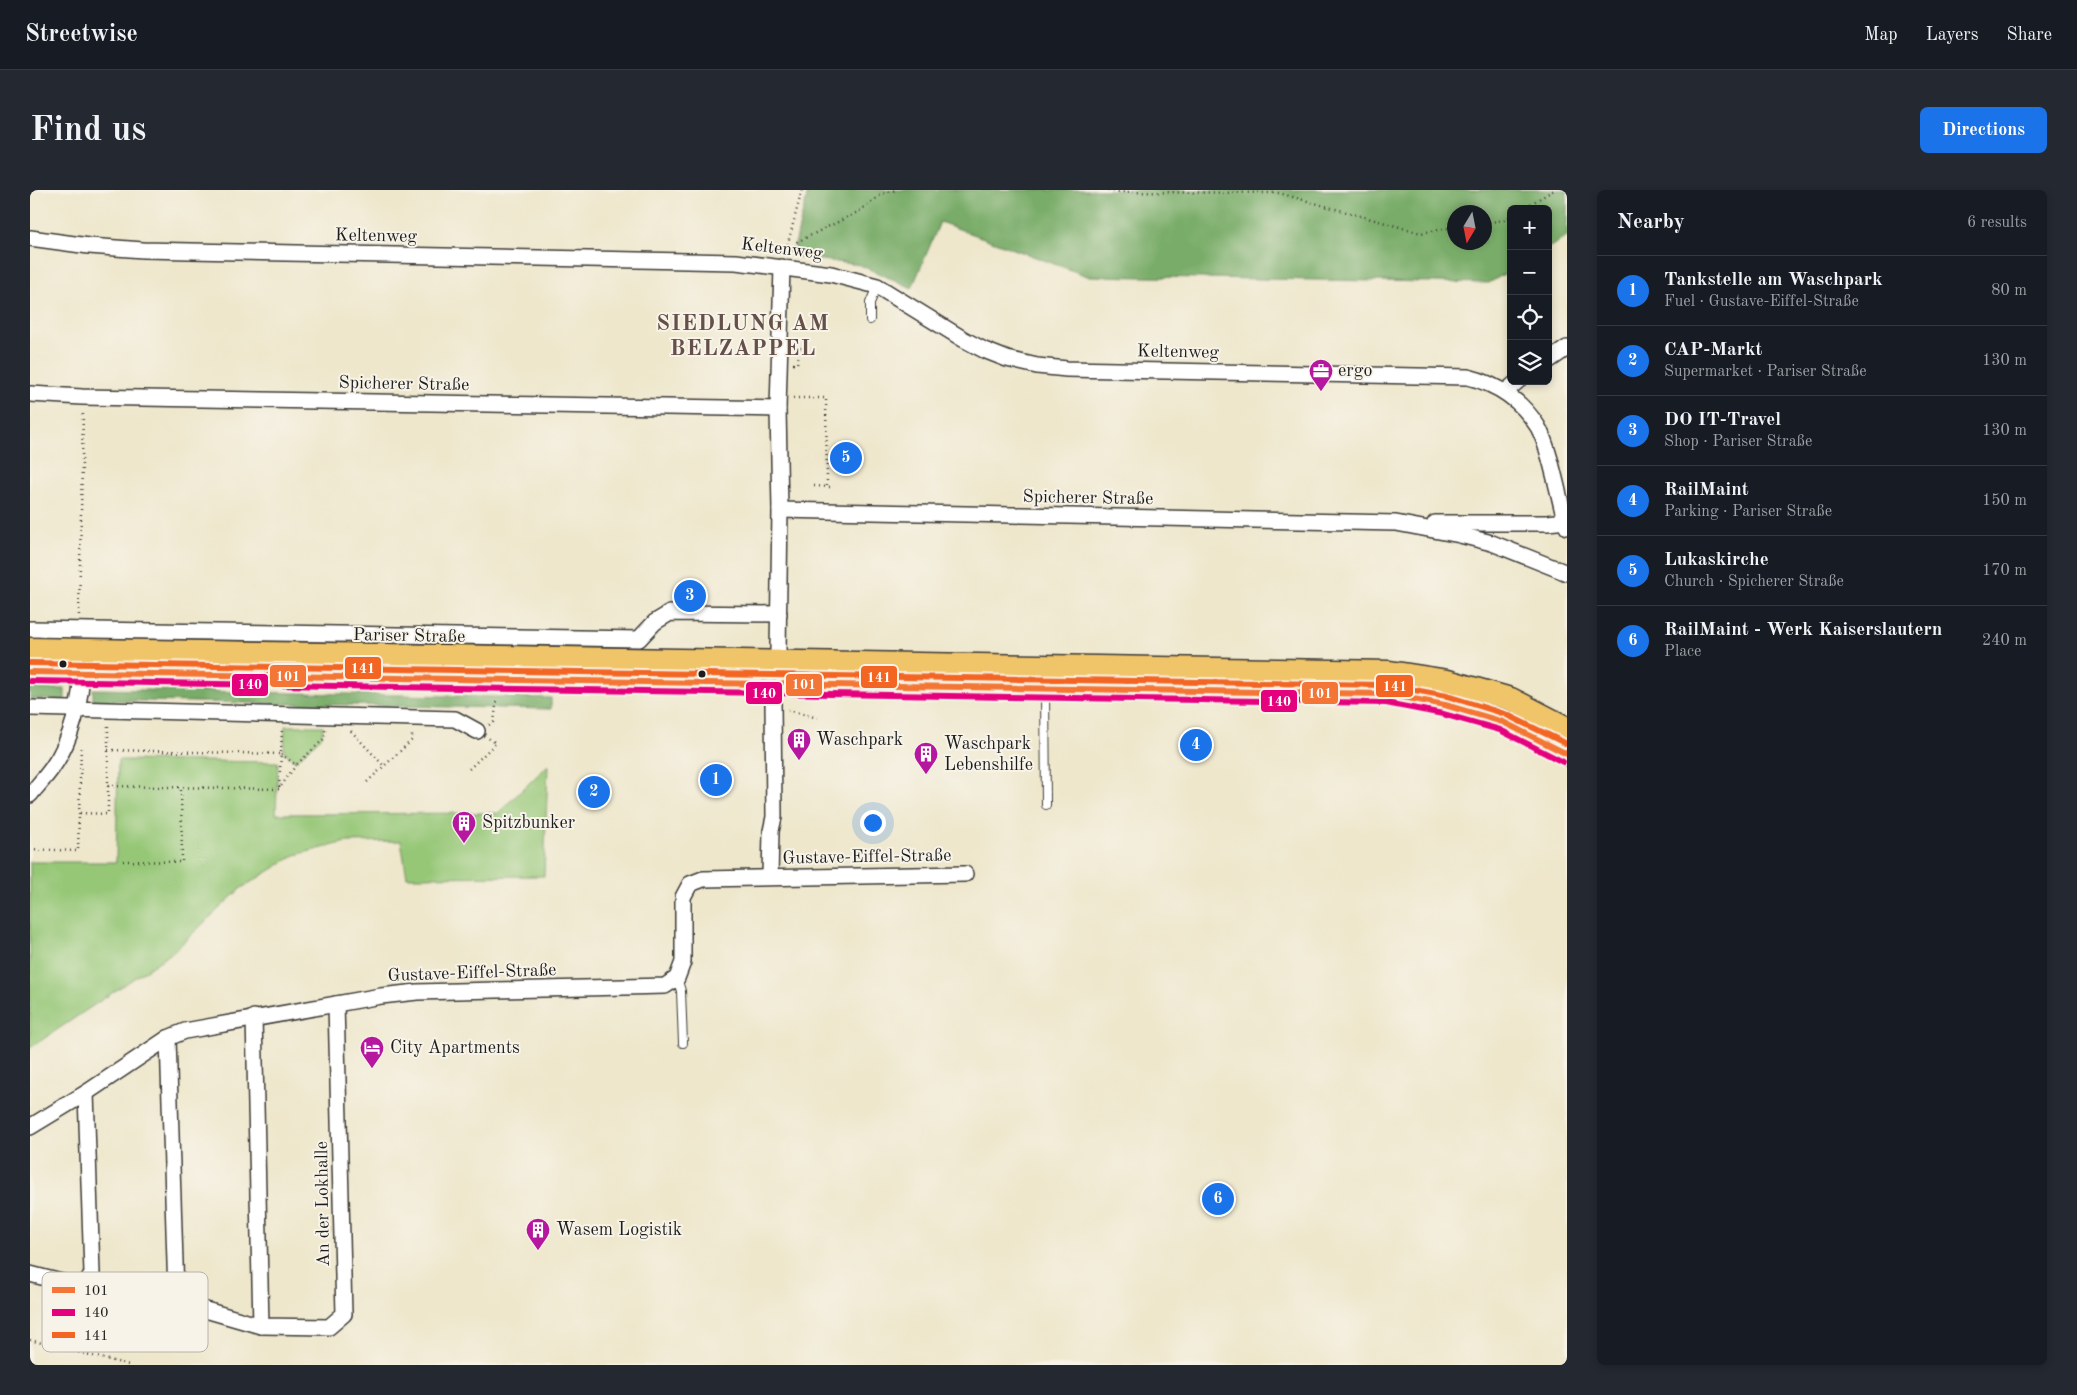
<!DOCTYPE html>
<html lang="en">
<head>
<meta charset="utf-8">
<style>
	:root { --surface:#171b24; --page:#242831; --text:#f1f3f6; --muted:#9ea1a6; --line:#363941; --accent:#1a73e8 }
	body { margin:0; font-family:"Old Standard TT",serif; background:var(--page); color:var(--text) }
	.controls { position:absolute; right:15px; top:15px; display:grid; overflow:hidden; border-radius:8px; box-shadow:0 2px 8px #0003 }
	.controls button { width:45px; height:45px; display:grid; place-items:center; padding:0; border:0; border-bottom:1px solid var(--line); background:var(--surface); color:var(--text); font:25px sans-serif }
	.compass { position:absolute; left:1417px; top:15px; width:45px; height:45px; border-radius:50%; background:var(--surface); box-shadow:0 2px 8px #0003; rotate:190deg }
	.you { position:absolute; left:842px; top:632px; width:18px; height:18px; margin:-12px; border:4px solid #fff; border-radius:50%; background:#1a73e8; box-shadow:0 0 0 8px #1a73e833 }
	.badge { display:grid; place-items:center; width:32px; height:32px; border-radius:50%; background:var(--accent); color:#fff; font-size:16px; font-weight:700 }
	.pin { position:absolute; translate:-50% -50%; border:2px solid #fff; box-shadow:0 1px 5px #0006 }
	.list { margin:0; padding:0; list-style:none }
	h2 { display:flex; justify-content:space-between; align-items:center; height:65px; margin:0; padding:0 20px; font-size:21px }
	h2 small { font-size:16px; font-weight:400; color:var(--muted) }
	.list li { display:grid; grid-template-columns:32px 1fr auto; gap:15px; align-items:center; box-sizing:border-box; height:70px; padding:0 20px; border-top:1px solid var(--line) }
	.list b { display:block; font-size:19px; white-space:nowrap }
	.list p { margin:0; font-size:16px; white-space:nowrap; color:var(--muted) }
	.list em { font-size:16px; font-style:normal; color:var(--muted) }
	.icon { flex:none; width:28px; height:28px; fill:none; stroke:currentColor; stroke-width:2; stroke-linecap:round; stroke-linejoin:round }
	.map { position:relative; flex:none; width:1537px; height:1175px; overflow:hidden; border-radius:8px }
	header { display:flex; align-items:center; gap:30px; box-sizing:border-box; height:70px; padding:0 25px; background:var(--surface); border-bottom:1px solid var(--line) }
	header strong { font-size:24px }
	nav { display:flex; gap:28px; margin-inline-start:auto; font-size:18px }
	.intro { display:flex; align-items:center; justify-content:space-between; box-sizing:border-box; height:120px; padding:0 30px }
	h1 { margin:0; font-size:35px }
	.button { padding:12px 22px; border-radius:8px; background:var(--accent); color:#fff; font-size:18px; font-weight:700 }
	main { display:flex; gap:30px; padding:0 30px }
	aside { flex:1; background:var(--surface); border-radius:8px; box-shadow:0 2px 8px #0003 }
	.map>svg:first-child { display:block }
</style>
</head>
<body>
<header>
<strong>Streetwise</strong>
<nav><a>Map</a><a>Layers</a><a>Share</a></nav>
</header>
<div class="intro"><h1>Find us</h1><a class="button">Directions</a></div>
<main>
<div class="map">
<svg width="1537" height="1175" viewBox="0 0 1537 1175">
	<rect width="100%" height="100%" fill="#f7f3e8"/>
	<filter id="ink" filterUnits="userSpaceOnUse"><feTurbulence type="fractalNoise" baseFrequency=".02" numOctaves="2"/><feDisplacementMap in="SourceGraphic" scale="10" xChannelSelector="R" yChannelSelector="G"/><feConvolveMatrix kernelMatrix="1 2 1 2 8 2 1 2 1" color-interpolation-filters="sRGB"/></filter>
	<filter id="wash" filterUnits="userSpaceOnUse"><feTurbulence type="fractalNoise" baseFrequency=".0096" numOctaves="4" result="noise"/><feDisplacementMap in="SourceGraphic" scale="20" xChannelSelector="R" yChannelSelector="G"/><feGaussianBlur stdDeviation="1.12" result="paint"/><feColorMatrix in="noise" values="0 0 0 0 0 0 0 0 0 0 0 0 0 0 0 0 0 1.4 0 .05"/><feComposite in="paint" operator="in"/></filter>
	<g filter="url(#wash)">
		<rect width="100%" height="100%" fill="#eee7cc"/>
		<!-- green -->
		<g fill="#96c777" stroke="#59724a">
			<path d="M255,536H293L292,546L266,571L254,562Z"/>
			<path d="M88,570L248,572L246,624L468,623L518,575L514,686L377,687L371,651L316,652L265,665L210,699L143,762L0,858V672H86Z"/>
		</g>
		<!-- forest -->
		<g fill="#78ac68" stroke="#4a6442" fill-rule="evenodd">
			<path d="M777,0H1537V47L1518,58V19H1481V80L1459,93L1057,86L910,32L882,98L830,75L762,66L778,2ZM1424,22H1454V52H1424Z"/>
			<path d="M0,498L35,499V510L0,509Z"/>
			<path d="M63,499L521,508V519L63,510Z"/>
		</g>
	</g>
	<g filter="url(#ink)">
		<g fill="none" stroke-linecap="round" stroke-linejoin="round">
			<defs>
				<g id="lane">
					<path d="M840,130V113L847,96"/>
					<path d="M1015,499L1016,615"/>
					<path d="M647,788L651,801L653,853"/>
				</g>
				<g id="street">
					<path d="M0,48L59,56L113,60L706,72L801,84L847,96L933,149L954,160L977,169L1007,176L1037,179L1438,187C1467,194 1492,211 1508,237C1521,261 1529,310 1537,337"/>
					<path d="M1518,171L1537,158"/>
					<path d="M1475,202L1488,191"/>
					<path d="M0,204L52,207L748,219"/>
					<path d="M750,320L1366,333L1430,345L1462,353L1537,383"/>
					<path d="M1405,333H1517L1537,331"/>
					<path d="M0,439L609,449L625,432L640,423L749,424"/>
					<path d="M0,518L425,529L447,541"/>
					<path d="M0,605C7,596 15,588 22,578C42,550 52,509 52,475"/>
					<path d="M740,687L741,641L744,627L743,511L748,461L750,320L748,219L752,77"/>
					<path d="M224,827L231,1136"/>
					<path d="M138,848L146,1104L155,1114L231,1136L299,1137L314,1124L306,814"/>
					<path d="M0,937L56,903L138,848L155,841L351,806L387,802L635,796L647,788L653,772V707L660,694L673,689L935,684"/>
					<path d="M0,1084L47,1096L58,1092L62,1083L56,903"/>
				</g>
				<g id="primary">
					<path d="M0,459L1360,482L1418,491L1481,509L1537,538"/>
					<path d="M0,482L1357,504L1415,515L1473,532L1537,564"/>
				</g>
			</defs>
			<!-- lane casing -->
			<use href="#lane" stroke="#3c3a36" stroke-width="10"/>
			<!-- street casing -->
			<use href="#street" stroke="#3c3a36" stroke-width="18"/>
			<!-- primary casing -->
			<use href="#primary" stroke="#3c3a36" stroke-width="25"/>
			<!-- path -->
			<g stroke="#3c3a36" stroke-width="2.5" stroke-dasharray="1 4" stroke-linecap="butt">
				<path d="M1078,0L1087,2L1249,3L1391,43L1424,37"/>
				<path d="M1492,19L1524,0"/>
				<path d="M1454,33L1474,30L1481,26"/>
				<path d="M755,64L772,0"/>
				<path d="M759,65L767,52L828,22L852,4L866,0"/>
				<path d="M763,174H767L771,154"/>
				<path d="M763,208H796L797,296"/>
				<path d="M784,296L800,297"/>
				<path d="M49,425L53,221"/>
				<path d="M758,520L788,528"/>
				<path d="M459,535L464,532L467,508"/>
				<path d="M321,541L354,576"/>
				<path d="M78,560L251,564L252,538"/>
				<path d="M251,564L266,575L295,548V540"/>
				<path d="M439,579L466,553L458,548"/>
				<path d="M337,592L382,550V542"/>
				<path d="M78,596L249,599L266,575"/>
				<path d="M249,597L251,564"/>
				<path d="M50,623L78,624V535"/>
				<path d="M0,659L48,661L51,556"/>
				<path d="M93,671L152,672L151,597"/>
				<path d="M0,1150L99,1175"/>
			</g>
			<!-- lane -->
			<use href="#lane" stroke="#fff" stroke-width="8"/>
			<!-- street -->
			<use href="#street" stroke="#fff" stroke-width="15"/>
			<!-- primary -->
			<use href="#primary" stroke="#f0c469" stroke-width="22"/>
			<defs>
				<path id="bus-1" d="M0,482L1357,504L1415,515L1473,532L1537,564"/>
				<path id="bus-2" d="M0,491L1356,513L1413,524L1470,540L1533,572"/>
				<path id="bus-3" d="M0,473L1357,495L1417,506L1475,524L1537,554"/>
			</defs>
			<!-- bus-1 casing -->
			<use href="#bus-1" stroke="#f7f3e8" stroke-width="10"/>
			<!-- bus-2 casing -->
			<use href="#bus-2" stroke="#f7f3e8" stroke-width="10"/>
			<!-- bus-3 casing -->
			<use href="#bus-3" stroke="#f7f3e8" stroke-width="10"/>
			<!-- bus-1 -->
			<use href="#bus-1" stroke="#f37636" stroke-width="6"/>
			<!-- bus-2 -->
			<use href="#bus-2" stroke="#e5007d" stroke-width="6"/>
			<!-- bus-3 -->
			<use href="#bus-3" stroke="#f26522" stroke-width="6"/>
		</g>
	</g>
	<!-- icons -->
	<defs>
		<symbol id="office-pin" viewBox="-11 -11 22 30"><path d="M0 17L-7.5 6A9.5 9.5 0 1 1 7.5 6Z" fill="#b5179e" stroke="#f7f3e8"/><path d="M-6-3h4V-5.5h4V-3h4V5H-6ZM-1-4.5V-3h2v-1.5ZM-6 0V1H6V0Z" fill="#fff"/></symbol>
		<symbol id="building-pin" viewBox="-11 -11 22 30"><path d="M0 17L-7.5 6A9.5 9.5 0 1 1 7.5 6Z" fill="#b5179e" stroke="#f7f3e8"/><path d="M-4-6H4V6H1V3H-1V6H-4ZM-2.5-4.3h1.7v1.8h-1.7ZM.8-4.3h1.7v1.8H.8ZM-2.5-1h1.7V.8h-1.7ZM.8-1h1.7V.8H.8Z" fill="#fff"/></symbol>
		<symbol id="hotel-pin" viewBox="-11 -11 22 30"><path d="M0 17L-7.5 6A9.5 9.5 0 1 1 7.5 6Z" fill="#b5179e" stroke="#f7f3e8"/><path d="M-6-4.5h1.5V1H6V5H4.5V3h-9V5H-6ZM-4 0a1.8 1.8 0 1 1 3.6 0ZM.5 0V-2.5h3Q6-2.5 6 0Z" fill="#fff"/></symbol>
	</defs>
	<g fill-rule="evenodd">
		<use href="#office-pin" x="1277" y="167" width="28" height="38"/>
		<use href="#building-pin" x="755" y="536" width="28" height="38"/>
		<use href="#building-pin" x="882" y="550" width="28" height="38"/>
		<use href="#building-pin" x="420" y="619" width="28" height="38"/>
		<use href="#hotel-pin" x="328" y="844" width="28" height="38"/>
		<use href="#building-pin" x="494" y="1026" width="28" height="38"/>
	</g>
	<!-- markers -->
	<g fill="#1c1c1c" stroke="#f7f3e8" stroke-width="2">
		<circle cx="33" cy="474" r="4.5"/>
		<circle cx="672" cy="484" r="4.5"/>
	</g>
	<g text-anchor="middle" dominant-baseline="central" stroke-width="4" stroke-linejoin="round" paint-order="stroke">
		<!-- street labels -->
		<g font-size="18" fill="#1c1c1c" stroke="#f7f3e8">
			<text transform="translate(346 46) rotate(1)">Keltenweg</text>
			<text transform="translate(752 59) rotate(7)">Keltenweg</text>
			<text transform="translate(1148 162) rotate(1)">Keltenweg</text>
			<text transform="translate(374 194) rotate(1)">Spicherer Straße</text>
			<text transform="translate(1058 308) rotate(1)">Spicherer Straße</text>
			<text transform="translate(379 446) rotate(1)">Pariser Straße</text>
			<text transform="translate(837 667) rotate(-1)">Gustave-Eiffel-Straße</text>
			<text transform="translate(442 783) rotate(-2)">Gustave-Eiffel-Straße</text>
			<text transform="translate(293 1014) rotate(-91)">An der Lokhalle</text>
		</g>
		<!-- poi labels -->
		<g font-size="18" fill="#1c1c1c" stroke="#f7f3e8" text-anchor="start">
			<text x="1308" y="181">ergo</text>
			<text x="786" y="550">Waschpark</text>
			<text x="914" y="554">Waschpark<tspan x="914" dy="21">Lebenshilfe</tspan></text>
			<text x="452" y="633">Spitzbunker</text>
			<text x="360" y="858">City Apartments</text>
			<text x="526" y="1040">Wasem Logistik</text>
		</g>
		<!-- district labels -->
		<g font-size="22" font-weight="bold" letter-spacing="1" fill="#645048" stroke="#f7f3e8">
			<text x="713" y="134">SIEDLUNG AM<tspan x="713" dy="25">BELZAPPEL</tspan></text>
		</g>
	</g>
	<!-- legend -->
	<rect x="12" y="1082" width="166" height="80" rx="8" fill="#f7f3e8" stroke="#b5b2ab" stroke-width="1"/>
	<rect x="22" y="1097" width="23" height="6" fill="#f37636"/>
	<rect x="22" y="1119" width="23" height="7" fill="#e5007d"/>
	<rect x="22" y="1142" width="23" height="6" fill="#f26522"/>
	<g font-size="14" fill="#1c1c1c">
		<text x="54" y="1105">101</text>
		<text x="54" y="1127">140</text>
		<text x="54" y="1150">141</text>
	</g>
	<g stroke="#f7f3e8" stroke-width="2">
		<rect x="314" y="466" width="38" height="24" rx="5" fill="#f26522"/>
		<rect x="239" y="474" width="38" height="24" rx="5" fill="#f37636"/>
		<rect x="830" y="475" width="38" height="24" rx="5" fill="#f26522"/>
		<rect x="755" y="483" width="38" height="24" rx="5" fill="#f37636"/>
		<rect x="201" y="483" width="38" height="24" rx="5" fill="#e5007d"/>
		<rect x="1345" y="484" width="39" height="24" rx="5" fill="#f26522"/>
		<rect x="1271" y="491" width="38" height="24" rx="5" fill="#f37636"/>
		<rect x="715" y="491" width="38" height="24" rx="5" fill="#e5007d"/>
		<rect x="1230" y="499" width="38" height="24" rx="5" fill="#e5007d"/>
	</g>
	<g font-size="14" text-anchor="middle" font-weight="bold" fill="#fff">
		<text x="333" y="483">141</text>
		<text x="258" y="491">101</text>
		<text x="849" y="492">141</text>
		<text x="774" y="499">101</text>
		<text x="220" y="499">140</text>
		<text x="1365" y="501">141</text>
		<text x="1290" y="508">101</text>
		<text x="734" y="508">140</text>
		<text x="1249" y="516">140</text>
	</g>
</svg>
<div class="controls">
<button>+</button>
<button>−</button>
<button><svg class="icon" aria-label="locate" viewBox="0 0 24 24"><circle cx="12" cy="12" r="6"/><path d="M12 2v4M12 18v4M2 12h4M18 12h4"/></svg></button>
<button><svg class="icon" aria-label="layers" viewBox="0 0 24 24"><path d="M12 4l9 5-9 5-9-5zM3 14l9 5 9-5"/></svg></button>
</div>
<svg class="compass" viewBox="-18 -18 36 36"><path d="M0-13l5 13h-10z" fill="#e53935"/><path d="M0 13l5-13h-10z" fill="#9ea1a6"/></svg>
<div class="you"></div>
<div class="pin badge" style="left:686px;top:590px">1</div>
<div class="pin badge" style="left:564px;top:602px">2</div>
<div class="pin badge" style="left:660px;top:406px">3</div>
<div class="pin badge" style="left:1166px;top:555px">4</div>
<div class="pin badge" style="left:816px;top:268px">5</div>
<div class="pin badge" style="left:1188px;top:1009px">6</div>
</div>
<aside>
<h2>Nearby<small>6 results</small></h2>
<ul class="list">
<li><span class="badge">1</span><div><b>Tankstelle am Waschpark</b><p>Fuel · Gustave-Eiffel-Straße</p></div><em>80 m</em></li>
<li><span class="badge">2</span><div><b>CAP-Markt</b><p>Supermarket · Pariser Straße</p></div><em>130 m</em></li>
<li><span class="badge">3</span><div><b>DO IT-Travel</b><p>Shop · Pariser Straße</p></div><em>130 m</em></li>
<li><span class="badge">4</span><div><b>RailMaint</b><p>Parking · Pariser Straße</p></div><em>150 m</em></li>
<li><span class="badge">5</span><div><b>Lukaskirche</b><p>Church · Spicherer Straße</p></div><em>170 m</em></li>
<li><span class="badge">6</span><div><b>RailMaint - Werk Kaiserslautern</b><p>Place</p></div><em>240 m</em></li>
</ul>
</aside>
</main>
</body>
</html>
